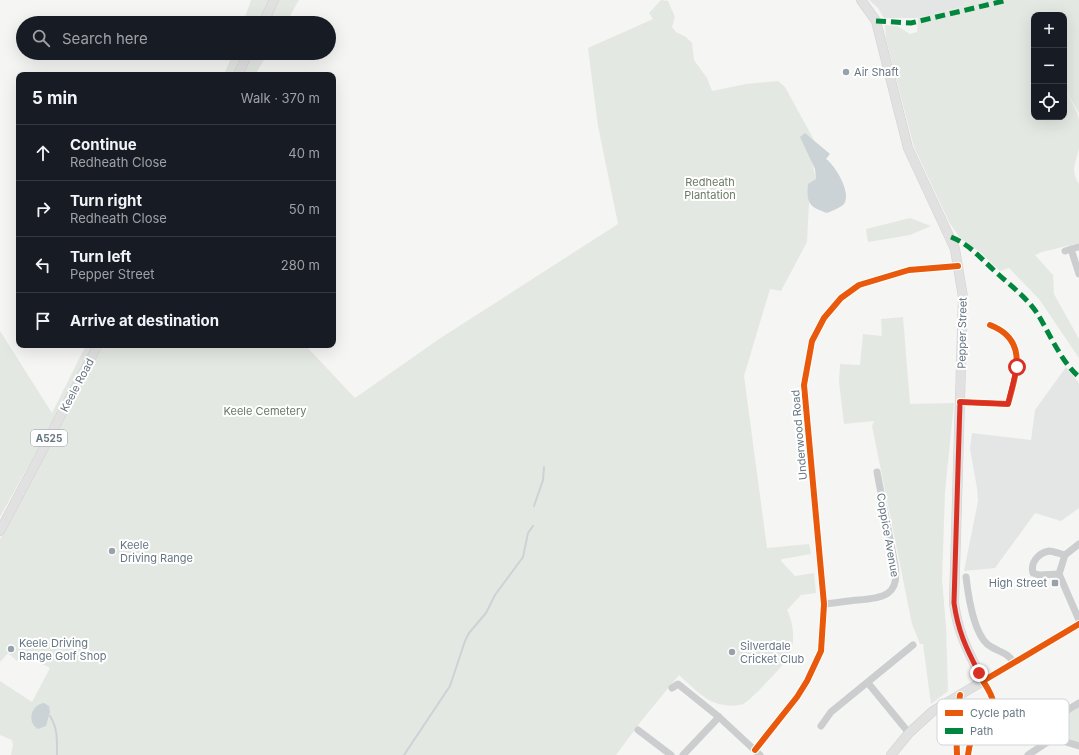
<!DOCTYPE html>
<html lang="en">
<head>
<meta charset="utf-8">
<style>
	:root { --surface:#171b24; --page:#242831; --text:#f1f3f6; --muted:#9ea1a6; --line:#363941 }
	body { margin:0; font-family:Inter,sans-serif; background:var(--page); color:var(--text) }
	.controls { position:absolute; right:12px; top:12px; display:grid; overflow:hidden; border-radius:8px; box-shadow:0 4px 16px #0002 }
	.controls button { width:36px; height:36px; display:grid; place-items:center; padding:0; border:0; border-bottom:1px solid var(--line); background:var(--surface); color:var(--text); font:20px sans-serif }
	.stop { position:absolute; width:12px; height:12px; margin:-9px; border:3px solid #d93025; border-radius:50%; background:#fff }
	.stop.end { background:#d93025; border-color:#fff; box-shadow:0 1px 4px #0008 }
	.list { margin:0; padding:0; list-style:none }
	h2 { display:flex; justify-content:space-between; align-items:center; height:52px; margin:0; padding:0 16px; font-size:17px }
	h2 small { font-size:13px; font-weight:400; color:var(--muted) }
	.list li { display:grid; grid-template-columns:26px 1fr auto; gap:12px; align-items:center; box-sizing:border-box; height:56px; padding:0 16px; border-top:1px solid var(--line) }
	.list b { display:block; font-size:15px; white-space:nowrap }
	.list p { margin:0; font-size:13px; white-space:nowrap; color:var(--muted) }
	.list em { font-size:13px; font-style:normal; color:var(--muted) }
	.icon { flex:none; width:22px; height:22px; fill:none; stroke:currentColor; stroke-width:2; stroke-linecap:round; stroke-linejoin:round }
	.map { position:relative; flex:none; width:1079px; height:755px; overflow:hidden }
	.search { position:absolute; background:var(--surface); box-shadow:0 4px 16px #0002; left:16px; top:16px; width:320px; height:44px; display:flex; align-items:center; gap:10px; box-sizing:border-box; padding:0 14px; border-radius:22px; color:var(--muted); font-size:15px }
	.panel { position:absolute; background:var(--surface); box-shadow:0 4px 16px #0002; left:16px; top:72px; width:320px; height:276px; border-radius:8px }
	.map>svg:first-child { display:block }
</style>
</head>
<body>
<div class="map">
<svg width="1079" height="755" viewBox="0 0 1079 755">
	<rect width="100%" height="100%" fill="#f5f5f4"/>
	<!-- built -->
	<g fill="#e4e5e5">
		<path d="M869,0H966L965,6L918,18H884L878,8Z"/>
		<path d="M1066,367L1079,383V508L1061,521L1035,513L995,568L964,571L978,501L977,488L970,449L972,433L1031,440L1035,410Z"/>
	</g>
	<!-- green -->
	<g fill="#e4e8e2" fill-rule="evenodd">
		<path d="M251,0H270L259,23H243Z"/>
		<path d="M278,0H299L286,23H267Z"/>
		<path d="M661,0L668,1L675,17L672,27L676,32L686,37L692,43L694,60L707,78L712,91L746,84L778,81L785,87L814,140L805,134L816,179L808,191L809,204L807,242L781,291L770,289L744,376L767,548L809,544L811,554L782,559L781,561L795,576L814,573L816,593L801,595L787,610C794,623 795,641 790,655C787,662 750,701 743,704C737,706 731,706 725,705C705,703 693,687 679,675L642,720L616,755H11L13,745L12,740L0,735V681L32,702L50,668L23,654L17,661L8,653L0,662V539L25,489L104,345H305L355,398L439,339L618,224L598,126L588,48L653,19L649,13Z"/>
		<path d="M966,0H1079V113L1065,89C1069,99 1078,110 1079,120C1079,128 1079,140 1079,148C1076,163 1070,169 1079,184V243L1042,252L1035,255L1053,275L1054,294L1079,339V358L1039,299L1009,268L1000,271L980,252L960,238L949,222L914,147L886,39L885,25L897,26L910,34L917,32L918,18L965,6ZM1034,15H1064V117H1034Z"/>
		<path d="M233,53H244L234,75H224Z"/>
		<path d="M253,53H268L255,75H242Z"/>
		<path d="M910,218L931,226L910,235L868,242L866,229Z"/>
		<path d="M903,317L910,404L954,403L945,492L942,579L946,627L948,691L931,704L923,644H920L912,624L872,426L874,421L844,424L839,382L840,364L860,365L863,334L882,336L881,319Z"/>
		<path d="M0,331L52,413L86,345H95L0,517Z"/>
		<path d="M1079,704V746L1056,739L1060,715Z"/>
	</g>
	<!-- water -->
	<g fill="#cbd3d6">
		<path d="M805,133L830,154L826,159C835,165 852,193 844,204C840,208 832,211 827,213C810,207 806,204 808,184L816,179L815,169L800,137Z"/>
		<path d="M44,703L49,706L50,712L46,726L38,729C27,723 30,705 44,703Z"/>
	</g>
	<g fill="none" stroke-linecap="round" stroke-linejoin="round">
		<!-- stream -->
		<g stroke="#cbd3d6" stroke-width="2">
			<path d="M534,506L543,480L544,467"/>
			<path d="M50,716C58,729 57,740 57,755"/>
			<path d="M404,755L450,686L465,641L469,633L486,613L495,595L523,557L528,533L533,526"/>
		</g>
		<defs>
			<g id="major">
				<path d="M861,0L876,21L908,148L955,249L963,297L954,603C958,634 969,653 983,681L933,711L909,733L891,755"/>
				<path d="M263,23L274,0"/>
				<path d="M238,75L248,53"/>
				<path d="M0,531L98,345"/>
			</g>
		</defs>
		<!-- major casing -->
		<use href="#major" stroke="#d1d2d2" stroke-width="10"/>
		<!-- minor -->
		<g stroke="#cbcdce" stroke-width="7">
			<path d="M1071,249L1079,274"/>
			<path d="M1065,251L1078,247"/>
			<path d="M960,402L1008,404C1016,373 1029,340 990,325"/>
			<path d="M1079,544L1065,555L1059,574L1079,620"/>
			<path d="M1059,574L1039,575L1033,573C1030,563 1038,553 1049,551C1053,551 1060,554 1065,555"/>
			<path d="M966,577C968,594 973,631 987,644C998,653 1006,650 1014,663"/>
			<path d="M824,604C835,603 847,601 858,600C884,598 900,595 895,565L877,472"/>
			<path d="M868,683L909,733"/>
			<path d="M672,688L678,684L719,717"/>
			<path d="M821,726L831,712L913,645"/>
			<path d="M638,730L671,755"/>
			<path d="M1056,739C1055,715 1060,715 1079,703"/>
			<path d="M755,750L797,697L807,681L821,651L824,604L804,385L812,341L824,318L841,298L859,285L909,270L958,266"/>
			<path d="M683,755L719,717L760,755"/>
			<path d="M968,755C969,746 972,736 978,728C994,706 1000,707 983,681L1079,624"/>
			<path d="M1028,755L1049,741L1056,739L1079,746"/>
		</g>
		<!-- major -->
		<use href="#major" stroke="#e0e1e0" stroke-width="9"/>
		<!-- quiet -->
		<g stroke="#00873e" stroke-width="5" stroke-dasharray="10 5" stroke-linecap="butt">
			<path d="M876,21L911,23L1008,0"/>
			<path d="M951,237C971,245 982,260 998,274C1012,287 1026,297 1037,313C1050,334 1060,360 1079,377"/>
		</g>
		<defs>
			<g id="cycleway">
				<path d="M960,402L1008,404C1016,373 1029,340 990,325"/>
				<path d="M755,750L797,697L807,681L821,651L824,604L804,385L812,341L824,318L841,298L859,285L909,270L958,266"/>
				<path d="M957,755L956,727L960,695"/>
				<path d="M968,755C969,746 972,736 978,728C994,706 1000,707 983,681L1079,624"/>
			</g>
		</defs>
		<!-- cycleway casing -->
		<use href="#cycleway" stroke="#fff" stroke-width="8"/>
		<!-- cycleway -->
		<use href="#cycleway" stroke="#e8590c" stroke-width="6"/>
	</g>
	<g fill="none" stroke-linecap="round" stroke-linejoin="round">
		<!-- route -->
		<path stroke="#d93025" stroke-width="5" d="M979,673C966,648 958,631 954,603L960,402L1008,404L1017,367"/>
	</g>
	<!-- markers -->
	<g fill="#98a2ab" stroke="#fff" stroke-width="1.5">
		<circle cx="846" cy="72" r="4"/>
		<circle cx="112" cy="551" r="4"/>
		<rect x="1051" y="579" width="8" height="8" rx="2"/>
		<circle cx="11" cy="649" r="4"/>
		<circle cx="732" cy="652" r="4"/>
	</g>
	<g text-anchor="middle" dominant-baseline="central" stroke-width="4" stroke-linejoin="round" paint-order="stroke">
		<!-- shield labels -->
		<rect fill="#fff" stroke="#949fa8" stroke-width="1" x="31" y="430" width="36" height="16" rx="3"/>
		<g font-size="10" font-weight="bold" fill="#667683">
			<text x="49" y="438">A525</text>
		</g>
		<!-- poi labels -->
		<g font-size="11" fill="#667683" stroke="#fff" text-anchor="start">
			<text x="854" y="72">Air Shaft</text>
			<text x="120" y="545">Keele<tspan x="120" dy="13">Driving Range</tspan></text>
			<text x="1047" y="583" text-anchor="end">High Street</text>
			<text x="19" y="643">Keele Driving<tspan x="19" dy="13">Range Golf Shop</tspan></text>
			<text x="740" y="646">Silverdale<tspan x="740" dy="13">Cricket Club</tspan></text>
		</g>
		<!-- park labels -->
		<g font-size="11" fill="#697a65" stroke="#fff">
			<text x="710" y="182">Redheath<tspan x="710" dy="13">Plantation</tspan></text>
			<text x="265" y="411">Keele Cemetery</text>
		</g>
		<!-- street labels -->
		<g font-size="11" fill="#667683" stroke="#fff">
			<text transform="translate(962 333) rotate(-89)">Pepper Street</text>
			<text transform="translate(77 385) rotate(-62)">Keele Road</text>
			<text transform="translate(799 435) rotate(-95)">Underwood Road</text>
			<text transform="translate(888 535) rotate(80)">Coppice Avenue</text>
		</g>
	</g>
	<!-- legend -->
	<rect x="937" y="699" width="132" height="46" rx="6" fill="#fff" stroke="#d1d6da" stroke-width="1"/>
	<rect x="945" y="710" width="18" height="6" fill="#e8590c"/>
	<rect x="945" y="728" width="18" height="6" fill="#00873e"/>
	<g font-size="11" fill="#667683">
		<text x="970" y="717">Cycle path</text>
		<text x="970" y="735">Path</text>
	</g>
</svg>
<div class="controls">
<button>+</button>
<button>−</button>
<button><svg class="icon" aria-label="locate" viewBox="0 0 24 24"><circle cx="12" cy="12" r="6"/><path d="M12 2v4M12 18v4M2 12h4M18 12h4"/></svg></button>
</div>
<div class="stop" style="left:1017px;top:367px"></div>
<div class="stop end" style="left:979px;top:673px"></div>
<div class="search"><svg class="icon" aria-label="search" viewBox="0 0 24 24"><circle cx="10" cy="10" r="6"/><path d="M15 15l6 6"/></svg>Search here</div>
<section class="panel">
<h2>5 min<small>Walk · 370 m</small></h2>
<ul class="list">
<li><svg class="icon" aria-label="ahead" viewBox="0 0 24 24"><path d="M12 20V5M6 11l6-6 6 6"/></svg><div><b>Continue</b><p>Redheath Close</p></div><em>40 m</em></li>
<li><svg class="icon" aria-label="right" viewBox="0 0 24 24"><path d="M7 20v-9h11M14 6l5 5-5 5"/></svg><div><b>Turn right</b><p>Redheath Close</p></div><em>50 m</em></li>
<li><svg class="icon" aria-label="left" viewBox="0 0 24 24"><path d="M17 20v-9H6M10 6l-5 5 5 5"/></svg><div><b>Turn left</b><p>Pepper Street</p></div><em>280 m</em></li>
<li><svg class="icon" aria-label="arrive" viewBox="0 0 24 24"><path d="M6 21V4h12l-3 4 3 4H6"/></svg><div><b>Arrive at destination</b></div></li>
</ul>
</section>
</div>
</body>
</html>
